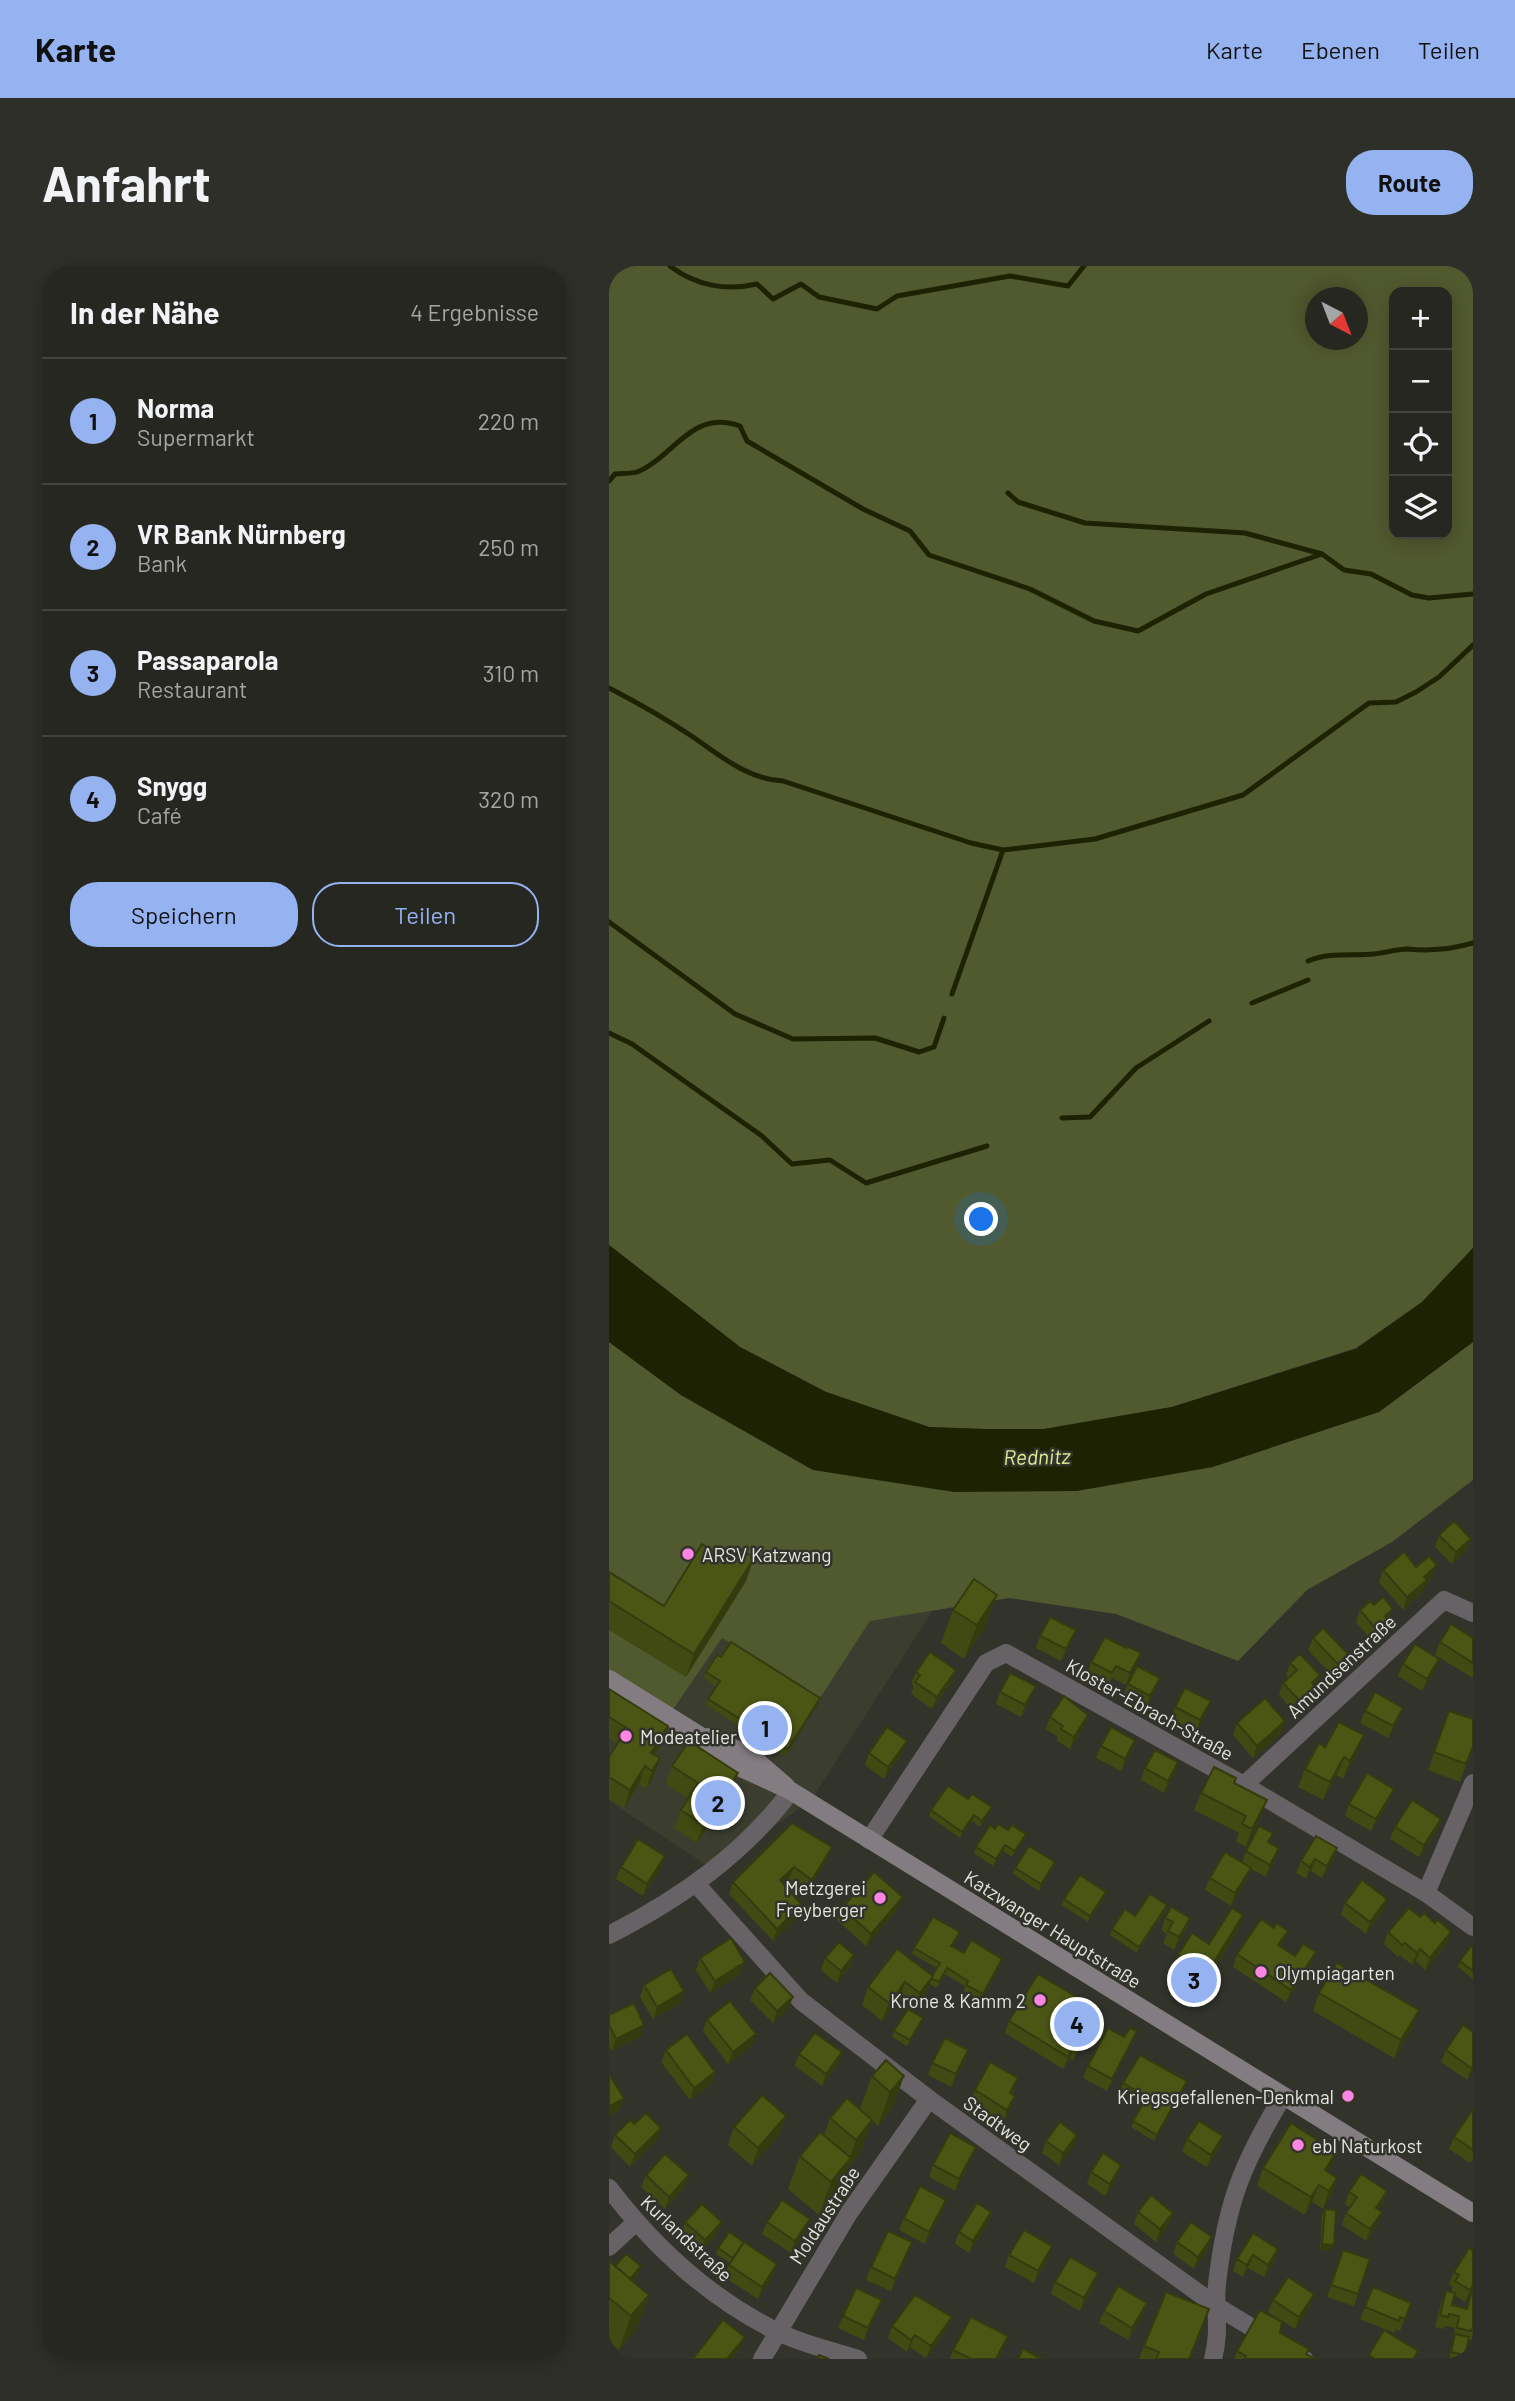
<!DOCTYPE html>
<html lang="de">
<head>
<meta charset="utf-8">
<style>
	:root { --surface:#262720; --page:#2e2f29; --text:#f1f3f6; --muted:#a4a5a5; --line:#42443e; --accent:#95b2f1 }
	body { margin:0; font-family:Barlow,sans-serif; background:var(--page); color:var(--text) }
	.controls { position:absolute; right:21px; top:21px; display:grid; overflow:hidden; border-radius:14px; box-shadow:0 4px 18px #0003 }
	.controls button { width:63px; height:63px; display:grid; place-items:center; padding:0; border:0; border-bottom:2px solid var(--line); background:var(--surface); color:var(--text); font:35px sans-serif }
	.compass { position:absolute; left:696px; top:21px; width:63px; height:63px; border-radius:50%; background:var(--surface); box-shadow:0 4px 18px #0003; rotate:138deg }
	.you { position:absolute; left:373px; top:954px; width:24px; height:24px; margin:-18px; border:5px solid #fff; border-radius:50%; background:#1a73e8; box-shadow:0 0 0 10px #1a73e833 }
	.badge { display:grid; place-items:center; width:46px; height:46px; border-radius:50%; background:var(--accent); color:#111; font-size:23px; font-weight:700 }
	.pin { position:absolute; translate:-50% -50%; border:4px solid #fff; box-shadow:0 2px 7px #0006 }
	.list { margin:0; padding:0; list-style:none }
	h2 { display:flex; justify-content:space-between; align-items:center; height:91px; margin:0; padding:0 28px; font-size:30px }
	h2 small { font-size:23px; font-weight:400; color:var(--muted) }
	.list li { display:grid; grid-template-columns:46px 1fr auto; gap:21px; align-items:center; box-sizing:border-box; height:126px; padding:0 28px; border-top:2px solid var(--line) }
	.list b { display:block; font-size:26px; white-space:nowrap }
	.list p { margin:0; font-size:23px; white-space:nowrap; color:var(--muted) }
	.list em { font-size:23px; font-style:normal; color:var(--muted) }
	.actions { display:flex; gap:14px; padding:21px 28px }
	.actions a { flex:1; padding:16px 0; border:2px solid var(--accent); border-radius:28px; text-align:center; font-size:24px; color:var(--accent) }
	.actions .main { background:var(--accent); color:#111 }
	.icon { flex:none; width:38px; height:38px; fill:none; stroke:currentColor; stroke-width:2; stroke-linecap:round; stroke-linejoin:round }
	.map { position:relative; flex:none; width:864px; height:2093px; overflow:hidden; border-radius:28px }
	header { display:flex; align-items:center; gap:42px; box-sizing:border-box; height:98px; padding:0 35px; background:var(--accent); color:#111 }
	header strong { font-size:33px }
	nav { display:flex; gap:38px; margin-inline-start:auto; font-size:24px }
	.intro { display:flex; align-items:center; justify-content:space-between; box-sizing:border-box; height:168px; padding:0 42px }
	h1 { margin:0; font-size:49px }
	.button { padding:18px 32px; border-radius:28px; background:var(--accent); color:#111; font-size:24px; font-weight:700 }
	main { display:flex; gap:42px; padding:0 42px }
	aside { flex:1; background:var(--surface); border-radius:28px; box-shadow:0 4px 18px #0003 }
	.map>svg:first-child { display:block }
</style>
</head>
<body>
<header>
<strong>Karte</strong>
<nav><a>Karte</a><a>Ebenen</a><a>Teilen</a></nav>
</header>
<div class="intro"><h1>Anfahrt</h1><a class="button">Route</a></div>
<main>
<aside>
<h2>In der Nähe<small>4 Ergebnisse</small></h2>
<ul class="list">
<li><span class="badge">1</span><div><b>Norma</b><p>Supermarkt</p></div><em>220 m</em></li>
<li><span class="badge">2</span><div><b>VR Bank Nürnberg</b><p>Bank</p></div><em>250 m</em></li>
<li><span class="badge">3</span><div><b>Passaparola</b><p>Restaurant</p></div><em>310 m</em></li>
<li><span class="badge">4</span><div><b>Snygg</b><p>Café</p></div><em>320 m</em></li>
</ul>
<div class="actions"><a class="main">Speichern</a><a>Teilen</a></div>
</aside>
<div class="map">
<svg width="864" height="2093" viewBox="0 0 864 2093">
	<rect width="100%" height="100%" fill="#32342b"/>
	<!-- built -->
	<path fill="#3b3e2f" d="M324,1344L202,1534L105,1604L0,1535V1412L113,1372L211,1432L261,1355Z"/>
	<!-- green -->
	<g fill="#51592f" fill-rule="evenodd">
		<path d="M0,0H864V982L813,1036L747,1082L563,1141L435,1163H375L320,1161L217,1126L131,1081L0,979ZM785,26H838V268H785ZM706,32H748V74H706Z"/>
		<path d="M0,1076L72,1129L204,1204L770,1146L864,1076V1214L783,1276L698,1324L629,1395L507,1348L400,1332L261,1355L211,1432L113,1372L60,1449L0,1412Z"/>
	</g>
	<!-- water -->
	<path fill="#1d2302" d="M0,979L131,1081L217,1126L320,1161L375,1163H435L563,1141L747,1083L813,1036L864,982V1076L770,1146L604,1201L468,1225L345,1226L204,1204L72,1129L0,1076Z"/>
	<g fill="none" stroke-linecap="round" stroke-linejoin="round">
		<!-- stream -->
		<g stroke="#1d2302" stroke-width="5">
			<path d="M61,0C87,20 118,25 148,18L164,33L192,18L210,31L268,43L288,30L401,10L459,20L475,0"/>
			<path d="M0,215L6,208C12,207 22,208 28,206C64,192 83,142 131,160L138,175L254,243L301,265L320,289L421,323L485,355L529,365L597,328L713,288"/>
			<path d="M399,227L409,236L476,257L636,267L713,288L735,304L762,308L803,329L820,332L864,328"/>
			<path d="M0,422C29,437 57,453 84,471C112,490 138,513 174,515L362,577L394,584L486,573L634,529L760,437L787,436L807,426L830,411L864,379"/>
			<path d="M0,656L126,748L184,773L266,772L310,786L325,781L335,752"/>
			<path d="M699,695C721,686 742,690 765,688C776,687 787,683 798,683C820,685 842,684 864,677"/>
			<path d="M343,728L394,584"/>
			<path d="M643,737L699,714"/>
			<path d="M0,767L23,778L153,870L183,898L221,894L257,917L378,880"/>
			<path d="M453,852L481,851L527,802L600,755"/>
		</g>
		<!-- minor -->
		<g stroke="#666265" stroke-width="18">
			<path d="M635,1519L835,1334L864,1347"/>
			<path d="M260,1574L377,1397L397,1387L635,1519L817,1627L864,1661"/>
			<path d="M88,1619L192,1735L320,1833L609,2041L695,2093"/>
			<path d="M817,1627L864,1517"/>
			<path d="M0,1669C70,1633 134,1589 182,1525"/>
			<path d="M0,1922C45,1981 101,2032 167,2065C192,2078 222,2084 249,2093"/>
			<path d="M0,1981L26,1957"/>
			<path d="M153,2093L240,1947L320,1833"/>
			<path d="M604,2093C612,2062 605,2046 608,2018C617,1938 633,1898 674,1830"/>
		</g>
		<!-- secondary -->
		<g stroke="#837c81" stroke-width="18">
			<path d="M0,1413L90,1469L132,1502L182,1525L864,1947"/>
			<path d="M98,1471L141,1489L177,1520"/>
		</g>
	</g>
	<!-- wall -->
	<g fill="#404a12">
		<path d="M830,1269L862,1273L857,1285L843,1298L826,1281Z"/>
		<path d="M122,1296L137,1315L77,1411L0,1364V1306L55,1340Z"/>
		<path d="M807,1301L824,1311L817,1318L813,1326L794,1344L770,1316L774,1304Z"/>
		<path d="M344,1344L376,1362L355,1393L332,1377Z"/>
		<path d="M751,1344L780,1355L777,1357L774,1365L763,1375L747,1356Z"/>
		<path d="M431,1370L462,1376L452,1395L427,1382Z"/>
		<path d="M704,1372L739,1388L734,1400L724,1410L699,1384Z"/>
		<path d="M864,1372V1412L826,1389L831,1376Z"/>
		<path d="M532,1387L527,1399L517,1419L503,1412L499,1420L478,1408L482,1396Z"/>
		<path d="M681,1397L711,1409L703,1434L687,1448L670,1429L674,1417L680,1412L677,1409Z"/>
		<path d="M794,1398L826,1405L813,1425L789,1410Z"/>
		<path d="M97,1406L209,1438L176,1490L97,1439L99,1433L107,1420L95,1412Z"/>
		<path d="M307,1406L343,1416L323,1443L302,1428L305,1420L302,1418Z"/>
		<path d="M519,1418L546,1424L537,1442L514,1430Z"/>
		<path d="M0,1423L59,1460L53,1477L46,1489L45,1510L37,1523L30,1518L15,1542L0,1533V1491L8,1478L0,1472Z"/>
		<path d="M391,1426L422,1432L412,1451L387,1438Z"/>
		<path d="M566,1441L597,1447L587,1466L562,1453Z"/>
		<path d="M756,1445L789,1454L779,1472L751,1457Z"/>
		<path d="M840,1445L864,1480L851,1516L819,1504Z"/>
		<path d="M441,1451L475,1461L461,1483L448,1475L449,1471L437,1463Z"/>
		<path d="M628,1457L672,1467L644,1492L624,1469Z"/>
		<path d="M492,1480L522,1486L512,1505L487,1492Z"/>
		<path d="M716,1481L748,1487L734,1513L728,1509L714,1534L689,1521L696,1503Z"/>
		<path d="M260,1487H293L275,1513L256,1499Z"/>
		<path d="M569,1496L565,1508L555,1527L532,1514L536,1502Z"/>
		<path d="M63,1500L129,1507L122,1525L88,1577L65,1562L72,1544L79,1533L57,1518Z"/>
		<path d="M627,1512L625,1518L658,1534L651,1552L637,1581L627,1576L630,1567L585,1544L592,1527Z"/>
		<path d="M359,1533L383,1541L380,1547L371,1561L363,1555L351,1572L320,1550L322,1544Z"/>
		<path d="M780,1535L762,1565L736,1550L740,1538Z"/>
		<path d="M832,1553L828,1565L810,1591L781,1573L786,1561Z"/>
		<path d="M386,1563L417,1568L414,1574L403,1591L394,1585L384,1600L365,1587L367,1581Z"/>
		<path d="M660,1577L666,1594L657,1611L642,1603L637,1614L622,1640L596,1624L601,1612L633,1596L637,1585Z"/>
		<path d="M223,1581L218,1593L198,1626L180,1613L174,1619L189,1651L164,1675L120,1628L124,1616Z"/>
		<path d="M728,1582L724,1595L713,1612L702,1605L697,1613L687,1607L692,1595Z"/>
		<path d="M12,1601L52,1602L34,1630L7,1613Z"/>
		<path d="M406,1602H444L430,1625L404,1608Z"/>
		<path d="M497,1626L495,1632L479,1656L453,1639L455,1633Z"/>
		<path d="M778,1633L774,1645L757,1668L732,1649L736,1637Z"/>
		<path d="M558,1639L556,1645L528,1687L501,1669L503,1663L526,1650Z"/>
		<path d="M233,1642L289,1643L257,1680L228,1654Z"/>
		<path d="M634,1649L628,1667L591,1725L562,1707L569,1689L600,1678Z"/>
		<path d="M556,1652H581L577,1664L565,1684L554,1677L558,1668L552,1664Z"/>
		<path d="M665,1662L679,1665L672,1681L686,1690L707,1686L702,1698L677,1736L624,1701L628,1688Z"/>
		<path d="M351,1666L343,1681L355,1687L391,1699L372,1734L355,1725L356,1720L336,1708L327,1722L321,1718L317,1728L304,1745L290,1734L273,1755L253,1739L259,1721L323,1710L328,1702L303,1688L305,1682Z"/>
		<path d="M779,1666L838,1678L816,1704L807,1695L803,1699L791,1689L789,1691L775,1678Z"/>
		<path d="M864,1682V1713L849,1701L851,1695Z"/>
		<path d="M245,1689L241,1701L228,1717L212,1704L216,1692Z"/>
		<path d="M91,1692L132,1708L101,1727L87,1704Z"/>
		<path d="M35,1719L71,1737L44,1753L31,1731Z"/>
		<path d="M146,1722L184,1731L179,1743L164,1757L141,1734Z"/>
		<path d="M710,1727L810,1744L803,1762L785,1792L704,1745Z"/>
		<path d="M491,1745L486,1757L464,1794L461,1792L454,1803L396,1767L400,1755Z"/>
		<path d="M0,1749L35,1759L31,1771L3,1785L0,1780Z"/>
		<path d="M314,1752L312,1758L298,1780L283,1771L285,1765Z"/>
		<path d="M98,1753L143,1780L119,1798L94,1765Z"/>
		<path d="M528,1765L523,1777L498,1825L474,1812L479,1800L515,1771Z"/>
		<path d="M864,1766V1805L858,1814L832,1796L837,1784Z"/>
		<path d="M57,1784L106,1806L102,1818L81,1834L52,1796Z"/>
		<path d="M359,1784L355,1796L342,1821L319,1809L323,1797Z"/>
		<path d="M233,1786L228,1799L213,1820L186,1800L190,1788Z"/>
		<path d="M263,1810H295L283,1843L269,1860L263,1854L251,1887L239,1902L230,1926L210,1949L179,1923L191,1890L215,1869L221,1852L251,1843Z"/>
		<path d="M514,1817L575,1821L545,1875L522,1861L535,1836L512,1823Z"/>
		<path d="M366,1824H405L402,1828V1842L394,1857L361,1836Z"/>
		<path d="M864,1843V1893L861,1897L840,1883L845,1871Z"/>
		<path d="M177,1850L171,1868L143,1900L119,1879L125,1861Z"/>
		<path d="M25,1858L52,1862L48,1874L21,1901L2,1881L6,1869Z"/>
		<path d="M468,1869L464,1881L450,1899L433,1887L437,1875Z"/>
		<path d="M614,1870L610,1882L598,1901L573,1886L578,1873Z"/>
		<path d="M727,1886L719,1906L728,1912L722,1930L714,1943L703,1936L696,1949L648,1920L654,1902Z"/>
		<path d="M362,1893L346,1925L320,1911L324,1899Z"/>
		<path d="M512,1899L508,1911L496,1930L478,1918L482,1906Z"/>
		<path d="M37,1909H80L75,1921L56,1943L32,1921Z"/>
		<path d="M778,1925L774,1937L770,1943L769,1958L757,1975L733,1959L737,1947L741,1942L736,1938L740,1926Z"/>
		<path d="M337,1934L333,1946L316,1978L290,1964L295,1952Z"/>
		<path d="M716,1943L722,1985L711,1984L713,1949Z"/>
		<path d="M382,1946L378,1959L360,1987L346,1978L350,1966Z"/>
		<path d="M529,1946L560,1959L547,1976L525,1958Z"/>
		<path d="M76,1956H113L108,1968L92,1986L72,1968Z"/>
		<path d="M158,1956L197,1965L182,1987L153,1968Z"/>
		<path d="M603,1971L599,1983L585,2003L564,1988L568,1976Z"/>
		<path d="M303,1976L299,1988L282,2025L257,2014L262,2001Z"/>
		<path d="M136,1977L168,1998L164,2010L149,2033L115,2011L121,1997L107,1988L109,1982Z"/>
		<path d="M443,1980L439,1992L425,2017L396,2001L400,1989Z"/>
		<path d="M860,1982L864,2025L856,2036L845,2029L843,2039L857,2043L862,2028L864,2029V2075L860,2073L855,2093H844L840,2092L846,2062L836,2060L835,2063L826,2061L832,2037L837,2025L842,2026L844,2021L840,2018L845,2006Z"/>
		<path d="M669,1983L665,1995L655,2011L639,2002L634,2011L624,2005L628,1993Z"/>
		<path d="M734,1984L761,1993L745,2040L718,2031Z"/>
		<path d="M0,1995L6,2000H32L27,2012L24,2015L40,2029L28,2062L10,2084L0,2075Z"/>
		<path d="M489,2007L485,2020L471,2045L442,2028L446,2016Z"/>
		<path d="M705,2028L701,2040L686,2063L659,2046L664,2034Z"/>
		<path d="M538,2037L534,2049L519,2074L490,2057L495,2045Z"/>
		<path d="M802,2037L791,2065L787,2063L785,2067L751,2053L756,2041Z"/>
		<path d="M600,2043L581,2093H530L535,2080Z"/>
		<path d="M268,2046L255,2074L229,2062L234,2050Z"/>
		<path d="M283,2060L338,2063L317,2092L301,2081L298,2086L279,2072Z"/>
		<path d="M671,2067L700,2083L698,2088L706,2093H625L628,2085Z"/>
		<path d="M395,2082L389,2093H341L344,2084Z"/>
	</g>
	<!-- shaded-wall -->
	<g fill="#343c0f">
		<path d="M862,1273L857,1285L843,1298L847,1286Z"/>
		<path d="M145,1292L137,1315L77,1411L85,1388Z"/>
		<path d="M828,1299L824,1311L817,1318L813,1326L794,1344L798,1331L815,1311Z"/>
		<path d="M388,1329L376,1362L355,1393L368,1359Z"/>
		<path d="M784,1343L774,1365L763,1375L767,1363L776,1350Z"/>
		<path d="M467,1364L462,1376L452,1395L457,1383Z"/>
		<path d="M532,1387L527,1399L517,1419L521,1407Z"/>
		<path d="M739,1388L734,1400L724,1410L729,1398Z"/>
		<path d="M830,1393L826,1405L813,1425L818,1413Z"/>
		<path d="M347,1404L343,1416L323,1443L328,1431Z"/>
		<path d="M711,1409L706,1421L703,1417Z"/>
		<path d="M551,1412L546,1424L537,1442L541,1430Z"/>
		<path d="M427,1420L422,1432L412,1451L416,1439Z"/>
		<path d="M707,1422L703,1434L687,1448L692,1436Z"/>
		<path d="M211,1432L209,1438L176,1490L179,1483Z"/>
		<path d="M602,1435L597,1447L587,1466L591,1454Z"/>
		<path d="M794,1442L789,1454L779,1472L784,1460Z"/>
		<path d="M479,1449L475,1461L461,1483L465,1471Z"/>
		<path d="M676,1455L672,1467L644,1492L648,1480Z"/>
		<path d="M59,1460L53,1477L38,1501L42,1487Z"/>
		<path d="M755,1469L748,1487L734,1513L741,1495Z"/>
		<path d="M526,1474L522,1486L512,1505L516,1493Z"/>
		<path d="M298,1475L293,1487L275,1513L279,1501Z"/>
		<path d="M735,1491L728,1509L714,1534L721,1516Z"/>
		<path d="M51,1492L45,1510L37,1523L43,1505Z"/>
		<path d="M569,1496L565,1508L555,1527L559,1515Z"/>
		<path d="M36,1500L30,1518L15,1542L21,1524Z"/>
		<path d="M129,1507L122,1525L88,1577L94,1559Z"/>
		<path d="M785,1523L780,1535L762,1565L767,1553Z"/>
		<path d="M658,1534L651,1552L637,1581L643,1563Z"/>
		<path d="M383,1541L380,1547L371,1561L373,1555Z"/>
		<path d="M365,1549L363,1555L351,1572L353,1566Z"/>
		<path d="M832,1553L828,1565L810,1591L815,1579Z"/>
		<path d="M417,1568L414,1574L403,1591L406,1585Z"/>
		<path d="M396,1579L394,1585L384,1600L387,1593Z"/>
		<path d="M223,1581L218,1593L198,1626L203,1614Z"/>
		<path d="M670,1582L666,1594L657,1611L661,1599Z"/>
		<path d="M728,1582L724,1595L713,1612L718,1600Z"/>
		<path d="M56,1590L52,1602L34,1630L38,1618Z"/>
		<path d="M706,1593L702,1605L697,1613L701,1601Z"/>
		<path d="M446,1596L444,1602L430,1625L432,1618Z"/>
		<path d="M185,1601L180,1613L166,1627L171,1614Z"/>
		<path d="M642,1602L637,1614L622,1640L626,1627Z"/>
		<path d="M497,1626L495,1632L479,1656L481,1650Z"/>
		<path d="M294,1631L289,1643L257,1680L262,1668Z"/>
		<path d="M778,1633L774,1645L757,1668L761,1656Z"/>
		<path d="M193,1639L189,1651L164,1675L168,1663Z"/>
		<path d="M558,1639L556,1645L528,1687L530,1681Z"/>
		<path d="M634,1649L628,1667L591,1725L598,1707Z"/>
		<path d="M581,1652L577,1664L565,1684L570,1671Z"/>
		<path d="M679,1665L674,1677L665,1691L669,1679Z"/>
		<path d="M842,1666L838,1678L816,1704L821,1692Z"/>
		<path d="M811,1683L807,1695L803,1699L808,1687Z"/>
		<path d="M707,1686L702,1698L677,1736L682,1724Z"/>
		<path d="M245,1689L241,1701L228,1717L232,1705Z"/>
		<path d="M393,1693L391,1699L372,1734L374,1728Z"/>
		<path d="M136,1696L132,1708L101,1727L106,1715Z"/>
		<path d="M324,1710L317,1728L304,1745L311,1727Z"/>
		<path d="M296,1716L290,1734L273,1755L280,1737Z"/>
		<path d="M75,1725L71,1737L44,1753L48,1741Z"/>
		<path d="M184,1731L179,1743L164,1757L168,1745Z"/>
		<path d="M810,1744L803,1762L785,1792L792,1774Z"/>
		<path d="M491,1745L486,1757L464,1794L469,1782Z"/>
		<path d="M314,1752L312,1758L298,1780L301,1774Z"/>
		<path d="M35,1759L31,1771L3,1785L7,1773Z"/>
		<path d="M528,1765L523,1777L498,1825L503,1813Z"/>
		<path d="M147,1768L143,1780L119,1798L124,1786Z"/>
		<path d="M466,1780L461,1792L454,1803L459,1791Z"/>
		<path d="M359,1784L355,1796L342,1821L347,1808Z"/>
		<path d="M233,1786L228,1799L213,1820L217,1808Z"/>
		<path d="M864,1800V1805L858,1814L862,1802Z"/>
		<path d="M106,1806L102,1818L81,1834L85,1822Z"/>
		<path d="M295,1810L283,1843L269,1860L281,1826Z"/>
		<path d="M406,1830L402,1842L394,1857L398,1844Z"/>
		<path d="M15,1832L11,1844L0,1851V1841Z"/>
		<path d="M177,1850L171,1868L143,1900L149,1882Z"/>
		<path d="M263,1854L251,1887L239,1902L230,1926L210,1949L222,1916L238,1897L247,1874Z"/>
		<path d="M52,1862L48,1874L21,1901L26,1888Z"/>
		<path d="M468,1869L464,1881L450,1899L454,1887Z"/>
		<path d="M614,1870L610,1882L598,1901L602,1889Z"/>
		<path d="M367,1881L362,1893L346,1925L350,1913Z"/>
		<path d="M727,1886L721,1903L711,1919L716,1904Z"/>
		<path d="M512,1899L508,1911L496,1930L501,1918Z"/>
		<path d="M80,1909L75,1921L56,1943L60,1931Z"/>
		<path d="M728,1912L722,1930L714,1943L720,1925Z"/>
		<path d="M710,1919L703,1936L696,1949L702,1931Z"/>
		<path d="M778,1925L774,1937L763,1954L767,1942Z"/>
		<path d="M337,1934L333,1946L316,1978L320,1966Z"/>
		<path d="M382,1946L378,1959L360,1987L364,1975Z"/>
		<path d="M773,1946L769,1958L757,1975L761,1963Z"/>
		<path d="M564,1947L560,1959L547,1976L551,1963Z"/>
		<path d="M201,1953L197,1965L182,1987L186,1975Z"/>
		<path d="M113,1956L108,1968L92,1986L96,1974Z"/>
		<path d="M603,1971L599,1983L585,2003L589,1991Z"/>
		<path d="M303,1976L299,1988L282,2025L286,2013Z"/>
		<path d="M713,1978L725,1979L722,1985L711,1984Z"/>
		<path d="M443,1980L439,1992L425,2017L429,2005Z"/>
		<path d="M669,1983L665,1995L655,2011L659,1999Z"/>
		<path d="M644,1989L639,2002L634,2011L638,1999Z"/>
		<path d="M168,1998L164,2010L149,2033L153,2021Z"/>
		<path d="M32,2000L27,2012L14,2029L18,2017Z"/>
		<path d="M489,2007L485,2020L471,2045L475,2032Z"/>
		<path d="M864,2019V2025L856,2036L861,2024Z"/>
		<path d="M705,2028L701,2040L686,2063L690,2051Z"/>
		<path d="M40,2029L28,2062L10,2084L22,2050Z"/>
		<path d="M273,2034L268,2046L255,2074L259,2062Z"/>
		<path d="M538,2037L534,2049L519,2074L523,2062Z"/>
		<path d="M600,2043L581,2093H580Z"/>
		<path d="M343,2051L338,2063L317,2092L322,2080Z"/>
		<path d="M306,2069L301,2081L298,2086L302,2074Z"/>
		<path d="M399,2070L395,2082L389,2093H387Z"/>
		<path d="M136,2071L131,2083L123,2093H118Z"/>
	</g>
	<!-- building -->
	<g fill="#4b5615" stroke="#343c0f" stroke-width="2">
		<path d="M845,1255L862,1273L847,1286L830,1269Z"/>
		<path d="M93,1278L122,1296L130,1282L145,1292L85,1388L0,1335V1306L55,1340Z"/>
		<path d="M795,1286L807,1301L820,1290L828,1299L815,1311L818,1314L798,1331L774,1304Z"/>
		<path d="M365,1313L388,1329L368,1359L344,1344Z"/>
		<path d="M774,1331L784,1343L776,1350L779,1353L767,1363L751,1344L761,1335L765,1339Z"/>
		<path d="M441,1351L467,1364L457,1383L431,1370Z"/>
		<path d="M842,1358L864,1372V1397L831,1376Z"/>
		<path d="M714,1362L739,1388L729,1398L704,1372Z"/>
		<path d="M496,1371L517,1382L518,1380L532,1387L521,1407L507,1400L503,1407L482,1396Z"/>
		<path d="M122,1376L211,1432L179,1483L99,1433L111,1415L97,1406L108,1389L112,1391Z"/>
		<path d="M806,1378L830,1393L818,1413L794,1398Z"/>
		<path d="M321,1386L347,1404L328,1431L306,1416L311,1409L307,1406Z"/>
		<path d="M691,1388L711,1409L703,1417L707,1422L692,1436L674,1417L688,1404L681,1397Z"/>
		<path d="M528,1400L551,1412L541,1430L519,1418Z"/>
		<path d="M401,1407L427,1420L416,1439L391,1426Z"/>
		<path d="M576,1422L602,1435L591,1454L566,1441Z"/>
		<path d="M0,1423L59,1460L42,1487L51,1492L43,1505L36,1500L21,1524L0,1511V1491L18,1462L0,1451Z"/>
		<path d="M766,1426L794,1442L784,1460L756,1445Z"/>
		<path d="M455,1430L479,1449L465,1471L452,1463L454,1460L441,1451Z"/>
		<path d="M656,1432L676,1455L648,1480L628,1457Z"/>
		<path d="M840,1445L864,1453V1480L857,1498L825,1486Z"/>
		<path d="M730,1456L755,1469L741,1495L735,1491L721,1516L696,1503L710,1477L716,1481Z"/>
		<path d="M278,1461L298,1475L279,1501L260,1487Z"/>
		<path d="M502,1461L526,1474L516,1493L492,1480Z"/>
		<path d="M80,1475L129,1507L94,1559L72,1544L89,1517L63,1500Z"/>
		<path d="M546,1484L569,1496L559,1515L536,1502Z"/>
		<path d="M605,1501L627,1512L625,1517L658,1534L643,1563L633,1558L637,1550L592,1527Z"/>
		<path d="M758,1507L785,1523L767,1553L740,1538Z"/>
		<path d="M339,1520L359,1533L363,1528L383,1541L373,1555L365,1549L353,1566L322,1544Z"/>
		<path d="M803,1534L832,1553L815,1579L786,1561Z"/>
		<path d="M183,1557L223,1581L203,1614L185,1601L171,1614L193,1639L168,1663L124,1616Z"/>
		<path d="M389,1558L399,1564L403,1559L417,1568L406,1585L396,1579L387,1593L367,1581L381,1559L386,1563Z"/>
		<path d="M650,1560L664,1567L659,1576L670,1582L661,1599L637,1585Z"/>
		<path d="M707,1570L728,1582L718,1600L706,1593L701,1601L692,1595Z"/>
		<path d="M29,1573L56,1590L38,1618L12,1601Z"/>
		<path d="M420,1580L446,1596L432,1618L406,1602Z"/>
		<path d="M616,1586L642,1602L626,1627L601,1612Z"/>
		<path d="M265,1606L294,1631L262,1668L233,1642Z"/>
		<path d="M471,1609L497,1626L481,1650L455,1633Z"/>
		<path d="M753,1614L778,1633L761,1656L736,1637Z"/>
		<path d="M541,1628L558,1639L530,1681L503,1663L516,1643L526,1650Z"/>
		<path d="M562,1641L581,1652L570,1671L559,1665L564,1656L556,1652Z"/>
		<path d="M623,1642L634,1649L598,1707L569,1689L583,1667L600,1678Z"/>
		<path d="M800,1642L811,1651L815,1647L826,1657L829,1654L842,1666L821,1692L811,1683L808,1687L796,1677L793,1679L779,1666Z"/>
		<path d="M324,1651L351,1666L342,1680L355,1687L362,1674L393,1693L374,1728L357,1719L359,1715L338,1702L330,1716L322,1712L331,1697L305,1682Z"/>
		<path d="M652,1653L665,1662L667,1657L679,1665L669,1679L686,1690L694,1678L707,1686L682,1724L628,1688Z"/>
		<path d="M122,1672L136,1696L106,1715L91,1692Z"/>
		<path d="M230,1676L245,1689L232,1705L216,1692Z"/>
		<path d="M862,1680L864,1682V1705L851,1695Z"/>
		<path d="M288,1683L324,1710L311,1727L296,1716L280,1737L259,1721Z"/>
		<path d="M728,1697L810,1744L792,1774L710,1727Z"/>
		<path d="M62,1703L75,1725L48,1741L35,1719Z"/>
		<path d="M161,1707L184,1731L168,1745L146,1722Z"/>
		<path d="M429,1708L491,1745L469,1782L466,1780L459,1791L400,1755Z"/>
		<path d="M121,1735L147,1768L124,1786L98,1753Z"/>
		<path d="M25,1737L35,1759L7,1773L0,1759V1749Z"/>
		<path d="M299,1743L314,1752L301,1774L285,1765Z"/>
		<path d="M854,1759L864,1766V1800L862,1802L837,1784Z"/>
		<path d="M499,1762L515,1771L521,1762L528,1765L503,1813L479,1800Z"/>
		<path d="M206,1767L233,1786L217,1808L190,1788Z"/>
		<path d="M78,1768L106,1806L85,1822L57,1784Z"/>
		<path d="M336,1772L359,1784L347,1808L323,1797Z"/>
		<path d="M531,1789L578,1815L548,1869L524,1855L538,1831L514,1817Z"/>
		<path d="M277,1794L295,1810L281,1826L263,1810Z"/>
		<path d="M381,1796L409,1812L401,1827L406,1830L398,1844L366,1824Z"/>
		<path d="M0,1808L15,1832L0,1841Z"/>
		<path d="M153,1829L177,1850L149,1882L125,1861Z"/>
		<path d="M238,1832L263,1854L247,1874L221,1852Z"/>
		<path d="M864,1843V1884L845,1871Z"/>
		<path d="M37,1847L52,1862L26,1888L6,1869L21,1854L25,1858Z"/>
		<path d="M590,1855L614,1870L602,1889L578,1873Z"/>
		<path d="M451,1856L468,1869L454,1887L437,1875Z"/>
		<path d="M682,1857L727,1886L716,1904L728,1912L720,1925L710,1919L702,1931L654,1902Z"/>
		<path d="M211,1866L242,1892L222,1916L191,1890Z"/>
		<path d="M341,1867L367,1881L350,1913L324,1899Z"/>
		<path d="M494,1887L512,1899L501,1918L482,1906Z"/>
		<path d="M56,1888L80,1909L60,1931L37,1909Z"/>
		<path d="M752,1908L778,1925L767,1942L773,1946L761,1963L737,1947L748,1931L740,1926Z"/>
		<path d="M311,1920L337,1934L320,1966L295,1952Z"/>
		<path d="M542,1929L564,1947L551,1963L529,1946Z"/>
		<path d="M173,1934L201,1953L186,1975L158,1956Z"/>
		<path d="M368,1937L382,1946L364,1975L350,1966Z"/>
		<path d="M93,1938L113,1956L96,1974L76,1956Z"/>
		<path d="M716,1943L727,1944L725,1979L713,1978Z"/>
		<path d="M582,1956L603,1971L589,1991L568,1976Z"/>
		<path d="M415,1964L443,1980L429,2005L400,1989Z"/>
		<path d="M279,1965L303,1976L286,2013L262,2001Z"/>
		<path d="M120,1966L136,1977L135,1976L124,1992L109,1982Z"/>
		<path d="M644,1967L669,1983L659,1999L644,1989L638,1999L628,1993Z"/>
		<path d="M135,1976L168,1998L153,2021L120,1999Z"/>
		<path d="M860,1982L864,1984V2019L861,2024L846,2015L850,2009L845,2006Z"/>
		<path d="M734,1984L761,1993L749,2028L722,2019Z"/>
		<path d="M17,1988L32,2000L21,2013L6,2000Z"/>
		<path d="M461,1991L489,2007L475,2032L446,2016Z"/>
		<path d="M0,1995L40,2029L22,2050L0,2032Z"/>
		<path d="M679,2011L705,2028L690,2051L664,2034Z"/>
		<path d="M509,2020L538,2037L523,2062L495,2045Z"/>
		<path d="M764,2021L802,2037L796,2053L791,2051L790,2055L756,2041Z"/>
		<path d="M247,2022L273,2034L259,2062L234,2050Z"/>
		<path d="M837,2025L846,2027L843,2039L858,2043L862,2028L864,2029V2061L862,2065L848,2062L850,2050L840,2048L839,2051L831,2049Z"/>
		<path d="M557,2026L600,2043L580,2093H547L550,2086L535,2080Z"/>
		<path d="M306,2029L343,2051L322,2080L306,2069L302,2074L283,2060Z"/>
		<path d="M651,2044L673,2056L671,2067L700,2083L697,2088L706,2093H636L637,2090L628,2085Z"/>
		<path d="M362,2051L399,2070L387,2093H362L344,2084Z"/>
		<path d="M114,2054L136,2071L118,2093H84Z"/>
		<path d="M775,2064L809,2085L804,2093H766L760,2089Z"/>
		<path d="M846,2068L860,2071L856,2089L842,2086Z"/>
		<path d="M414,2083L433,2093H409Z"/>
		<path d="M210,2089L220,2093H208Z"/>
	</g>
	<!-- markers -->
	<g fill="#fd86e2" stroke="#32342b" stroke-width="2.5">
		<circle cx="79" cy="1288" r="7"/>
		<circle cx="17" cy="1470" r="7"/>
		<circle cx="271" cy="1632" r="7"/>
		<circle cx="652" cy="1706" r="7"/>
		<circle cx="431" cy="1734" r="7"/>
		<circle cx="739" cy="1830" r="7"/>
		<circle cx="689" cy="1879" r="7"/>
	</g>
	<g text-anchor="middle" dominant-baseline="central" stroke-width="5" stroke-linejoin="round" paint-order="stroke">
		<!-- poi labels -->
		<g font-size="19" fill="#e4e6e0" stroke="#32342b" text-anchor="start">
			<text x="93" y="1288">ARSV Katzwang</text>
			<text x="31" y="1470">Modeatelier</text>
			<text x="257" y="1621" text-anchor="end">Metzgerei<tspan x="257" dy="22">Freyberger</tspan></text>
			<text x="666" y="1706">Olympiagarten</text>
			<text x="417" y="1734" text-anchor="end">Krone &amp; Kamm 2</text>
			<text x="725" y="1830" text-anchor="end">Kriegsgefallenen-Denkmal</text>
			<text x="703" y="1879">ebl Naturkost</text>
		</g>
		<!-- street labels -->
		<g font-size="19" fill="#e4e6e0" stroke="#32342b">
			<text transform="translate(732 1400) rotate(-43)">Amundsenstraße</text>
			<text transform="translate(541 1443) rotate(29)">Kloster-Ebrach-Straße</text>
			<text transform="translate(444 1663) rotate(32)">Katzwanger Hauptstraße</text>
			<text transform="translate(389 1857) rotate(36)">Stadtweg</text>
			<text transform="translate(215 1949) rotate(-57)">Moldaustraße</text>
			<text transform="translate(78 1972) rotate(43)">Kurlandstraße</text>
		</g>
		<!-- water labels -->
		<g font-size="21" font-style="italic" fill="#dbee93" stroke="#32342b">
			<text transform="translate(428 1190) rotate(-1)">Rednitz</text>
		</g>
	</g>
</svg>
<div class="controls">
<button>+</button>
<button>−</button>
<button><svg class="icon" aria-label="locate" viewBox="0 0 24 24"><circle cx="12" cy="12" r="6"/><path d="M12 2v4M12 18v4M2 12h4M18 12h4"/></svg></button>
<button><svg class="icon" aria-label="layers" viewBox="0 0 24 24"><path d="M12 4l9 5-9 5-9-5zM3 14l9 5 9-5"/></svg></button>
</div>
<svg class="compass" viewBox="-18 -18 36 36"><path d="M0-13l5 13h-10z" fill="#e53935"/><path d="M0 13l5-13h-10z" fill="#a4a5a5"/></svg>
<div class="you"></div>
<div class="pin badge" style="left:156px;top:1462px">1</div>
<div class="pin badge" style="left:109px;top:1537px">2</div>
<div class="pin badge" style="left:585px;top:1714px">3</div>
<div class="pin badge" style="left:468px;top:1758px">4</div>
</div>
</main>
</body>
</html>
